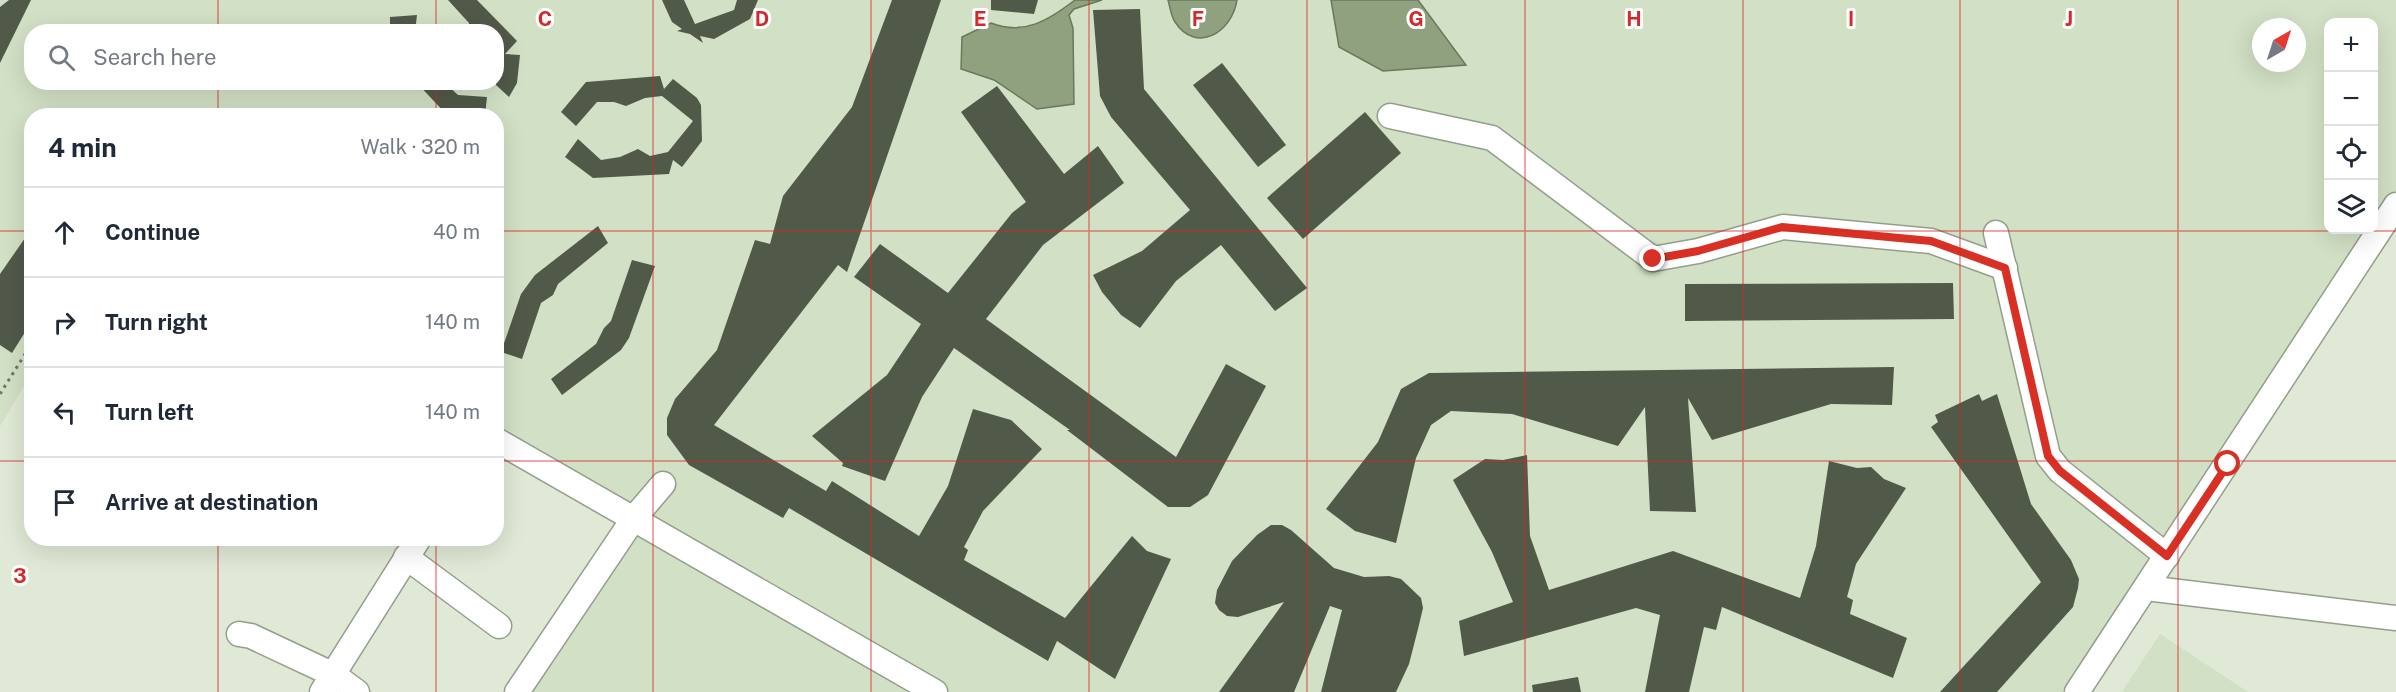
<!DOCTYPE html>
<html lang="en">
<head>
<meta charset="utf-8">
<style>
	:root { --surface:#fff; --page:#f6f6f7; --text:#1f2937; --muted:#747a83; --line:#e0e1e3 }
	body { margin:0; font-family:"Public Sans",sans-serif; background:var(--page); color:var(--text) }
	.controls { position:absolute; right:18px; top:18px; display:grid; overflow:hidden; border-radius:12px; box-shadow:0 6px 24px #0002 }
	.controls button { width:54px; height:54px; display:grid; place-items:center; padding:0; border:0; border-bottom:2px solid var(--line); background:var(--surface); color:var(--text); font:30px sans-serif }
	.compass { position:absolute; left:2252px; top:18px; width:54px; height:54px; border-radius:50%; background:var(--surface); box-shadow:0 6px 24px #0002; rotate:39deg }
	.stop { position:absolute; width:18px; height:18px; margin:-14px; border:4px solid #d93025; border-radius:50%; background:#fff }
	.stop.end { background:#d93025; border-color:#fff; box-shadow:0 2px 6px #0008 }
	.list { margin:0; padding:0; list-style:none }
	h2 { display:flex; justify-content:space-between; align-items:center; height:78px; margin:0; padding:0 24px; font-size:26px }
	h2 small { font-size:20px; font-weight:400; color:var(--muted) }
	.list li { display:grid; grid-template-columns:39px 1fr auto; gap:18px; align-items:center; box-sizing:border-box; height:90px; padding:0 24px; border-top:2px solid var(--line) }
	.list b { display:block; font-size:22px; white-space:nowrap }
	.list em { font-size:20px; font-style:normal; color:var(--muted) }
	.icon { flex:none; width:33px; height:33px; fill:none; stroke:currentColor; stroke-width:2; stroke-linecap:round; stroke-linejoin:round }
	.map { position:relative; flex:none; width:2396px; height:692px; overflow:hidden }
	.search { position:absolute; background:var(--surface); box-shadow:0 6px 24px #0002; left:24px; top:24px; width:480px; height:66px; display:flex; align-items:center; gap:15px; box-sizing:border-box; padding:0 21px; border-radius:24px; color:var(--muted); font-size:22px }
	.panel { position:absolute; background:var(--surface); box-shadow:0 6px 24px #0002; left:24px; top:108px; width:480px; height:438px; border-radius:24px }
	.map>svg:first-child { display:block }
</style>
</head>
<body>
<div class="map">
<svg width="2396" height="692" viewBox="0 0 2396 692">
	<rect width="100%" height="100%" fill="#dfe9d5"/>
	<!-- built -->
	<g fill="#d2e0c5" fill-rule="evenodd">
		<path d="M0,0H2396V222L2076,692H938L497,433L496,116H32L31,375L0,426ZM2328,22H2374V230H2328ZM2261,27H2297V63H2261ZM32,32H496V82H32Z"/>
		<path d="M636,530L907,692H527Z"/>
		<path d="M2160,634L2248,692H2122Z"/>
	</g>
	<!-- water -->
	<g fill="#8fa17e" stroke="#6a785d" stroke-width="1.5">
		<path d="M1075,0H1102L1074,9L1069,15L1073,28L1074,104L1037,109L994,80L961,69L962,37L991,23C1024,36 1049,20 1075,0Z"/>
		<path d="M1168,0H1237C1232,33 1196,54 1175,22C1171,16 1170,7 1168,0Z"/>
		<path d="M1331,0H1418L1466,65L1383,71L1339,47Z"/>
	</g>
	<!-- building -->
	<g fill="#515949">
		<path d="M9,0H31L0,63V7Z"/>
		<path d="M448,0H477L517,41L505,54L520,55L517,83L509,97L496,85V32H469V23Z"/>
		<path d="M662,0H684L695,24L734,10L737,0H758L750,19L714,39L700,36L703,43L690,34L677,31L682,29L672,22Z"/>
		<path d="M892,0H941L847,272L838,265L714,425L826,491L832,481L919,536L948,486L973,409L1011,420L1042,449L983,511L964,547L968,550L964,560L1065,618L1132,536L1147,551L1171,559L1115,679L1057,641L1048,661L789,508L783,518L689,465L667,435V418L675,399L717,350L755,240L770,244L783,196L852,107Z"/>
		<path d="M991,0H1038L1034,14L991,10Z"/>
		<path d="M1140,9L1144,89L1307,288L1275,311L1221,245L1176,281L1140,328L1121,315L1102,292L1093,275L1142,251L1190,210L1111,117L1100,96L1093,10Z"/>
		<path d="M417,15L415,32H390V17Z"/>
		<path d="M1222,63L1286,145L1258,167L1193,85Z"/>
		<path d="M660,76L664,89L673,79L697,98L701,105L702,141L682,167L673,160L669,174L593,178L565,157L578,139L601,160L620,157L638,149L650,156L668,152L693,121L662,96L645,98L626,106L614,102H597L576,126L561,112L586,82Z"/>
		<path d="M416,82H444L458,95L487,97L485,116L446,114Z"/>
		<path d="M997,86L1064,174L1098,146L1124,183L1043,245L986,319L1176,457L1226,364L1266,386L1208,495L1190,507H1168L1067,430H1070L954,348L922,397L885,481L842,466L843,463L812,436L887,375L921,324L854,277L880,244L948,293L1012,213L1026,202L961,112Z"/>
		<path d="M1365,112L1401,153L1303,239L1267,198Z"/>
		<path d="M598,226L608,243L558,284L553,295L541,303L522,359L501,352L521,294L535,275Z"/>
		<path d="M32,228V321L12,353L0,345V274Z"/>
		<path d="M632,260L655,266L629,338L621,350L562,395L551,379L596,344L604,328L611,321Z"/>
		<path d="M1953,283L1954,319L1685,321V284Z"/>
		<path d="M1894,367L1892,405L1831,404L1712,440L1688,398L1696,512L1650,511L1645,407L1618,446L1512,414L1451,411L1431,425L1416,458L1396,543L1355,531L1326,509L1378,442L1401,389L1429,373Z"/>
		<path d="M1979,394L1982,401L1997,394L2031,504L2071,560L2079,579L2078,588L2073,607L1997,692H1940L2041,582L1931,427L1938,422L1935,415Z"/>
		<path d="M1527,455L1530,536L1549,590L1673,551L1800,598L1816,546L1829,461L1857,468L1871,467L1884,479L1906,488L1856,564L1847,597L1853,600L1850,614L1907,638L1893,678L1722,607L1716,630L1704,627L1689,692H1645L1660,615L1636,608L1464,656L1459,621L1513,602L1492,552L1453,480L1485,459L1503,460Z"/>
		<path d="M1271,525H1282L1291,530L1334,568L1364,577L1389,576L1401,579L1421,598L1423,608L1418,629L1409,664L1396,692H1321L1342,610L1330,606L1294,692H1219L1284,602L1238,617L1227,616L1219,610L1215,603L1217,590L1232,561L1257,535Z"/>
		<path d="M1578,677L1581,692H1533L1532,685Z"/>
	</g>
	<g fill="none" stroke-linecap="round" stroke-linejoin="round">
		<defs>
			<g id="minor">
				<path d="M1390,116L1492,138L1653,259L1698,251L1783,227L1931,241L2005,268"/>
				<path d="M1996,233L2048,456L2060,471L2167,556"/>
				<path d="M496,440L935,692"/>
				<path d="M406,557L499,626"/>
				<path d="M2146,588L2396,618"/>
				<path d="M239,634L251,636L334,675L357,692"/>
				<path d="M322,692L419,538"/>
				<path d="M517,692L634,518L663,484"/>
				<path d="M2077,692L2396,205"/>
			</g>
		</defs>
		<!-- minor casing -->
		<use href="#minor" stroke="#959e8c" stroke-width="27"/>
		<!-- path -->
		<path stroke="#71776a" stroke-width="3" stroke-dasharray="3 4.5" stroke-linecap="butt" d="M0,394L32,343"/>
		<!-- minor -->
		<use href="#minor" stroke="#fff" stroke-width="24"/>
	</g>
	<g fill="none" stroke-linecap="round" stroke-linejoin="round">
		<!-- route -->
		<path stroke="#d93025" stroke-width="8" d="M1653,259L1698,251L1782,227L1931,241L2005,268L2048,456L2060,471L2167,556L2228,464"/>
	</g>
	<!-- grid -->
	<path fill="none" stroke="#d62828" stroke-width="1.5" stroke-opacity="0.55" d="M218,0V32M436,0V32M653,0V692M871,0V692M1089,0V692M1307,0V692M1525,0V692M1743,0V692M1960,0V692M2178,0V692M218,82V116M436,82V116M0,231H32M496,231H2396M0,461H32M496,461H2396M218,538V692M436,538V692"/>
	<g font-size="20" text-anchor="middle" font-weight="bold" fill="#d62828" stroke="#fff" stroke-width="6" stroke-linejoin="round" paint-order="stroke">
		<text x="545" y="26">C</text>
		<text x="762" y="26">D</text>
		<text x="980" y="26">E</text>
		<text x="1198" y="26">F</text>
		<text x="1416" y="26">G</text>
		<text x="1634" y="26">H</text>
		<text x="1851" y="26">I</text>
		<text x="2069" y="26">J</text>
		<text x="20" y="583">3</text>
	</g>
</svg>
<div class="controls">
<button>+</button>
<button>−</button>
<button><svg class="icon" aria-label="locate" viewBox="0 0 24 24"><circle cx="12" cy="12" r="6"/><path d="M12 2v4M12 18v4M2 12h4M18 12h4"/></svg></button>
<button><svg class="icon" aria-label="layers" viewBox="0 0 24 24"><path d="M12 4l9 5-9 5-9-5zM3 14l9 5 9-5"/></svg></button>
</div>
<svg class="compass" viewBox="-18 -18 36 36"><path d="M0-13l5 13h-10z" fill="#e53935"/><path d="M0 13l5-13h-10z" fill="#747a83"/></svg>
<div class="stop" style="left:2228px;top:464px"></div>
<div class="stop end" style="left:1653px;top:259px"></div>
<div class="search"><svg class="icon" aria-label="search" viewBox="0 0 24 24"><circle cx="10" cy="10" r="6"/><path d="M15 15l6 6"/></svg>Search here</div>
<section class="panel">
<h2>4 min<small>Walk · 320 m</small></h2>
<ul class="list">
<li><svg class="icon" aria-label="ahead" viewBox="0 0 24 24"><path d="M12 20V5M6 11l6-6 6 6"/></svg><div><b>Continue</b></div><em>40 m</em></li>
<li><svg class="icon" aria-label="right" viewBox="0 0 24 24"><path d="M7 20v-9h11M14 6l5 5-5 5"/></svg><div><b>Turn right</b></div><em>140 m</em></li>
<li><svg class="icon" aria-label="left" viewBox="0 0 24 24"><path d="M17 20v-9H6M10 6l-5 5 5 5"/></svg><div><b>Turn left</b></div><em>140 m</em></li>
<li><svg class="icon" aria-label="arrive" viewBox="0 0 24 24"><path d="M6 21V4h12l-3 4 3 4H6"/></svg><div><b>Arrive at destination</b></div></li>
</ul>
</section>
</div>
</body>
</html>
